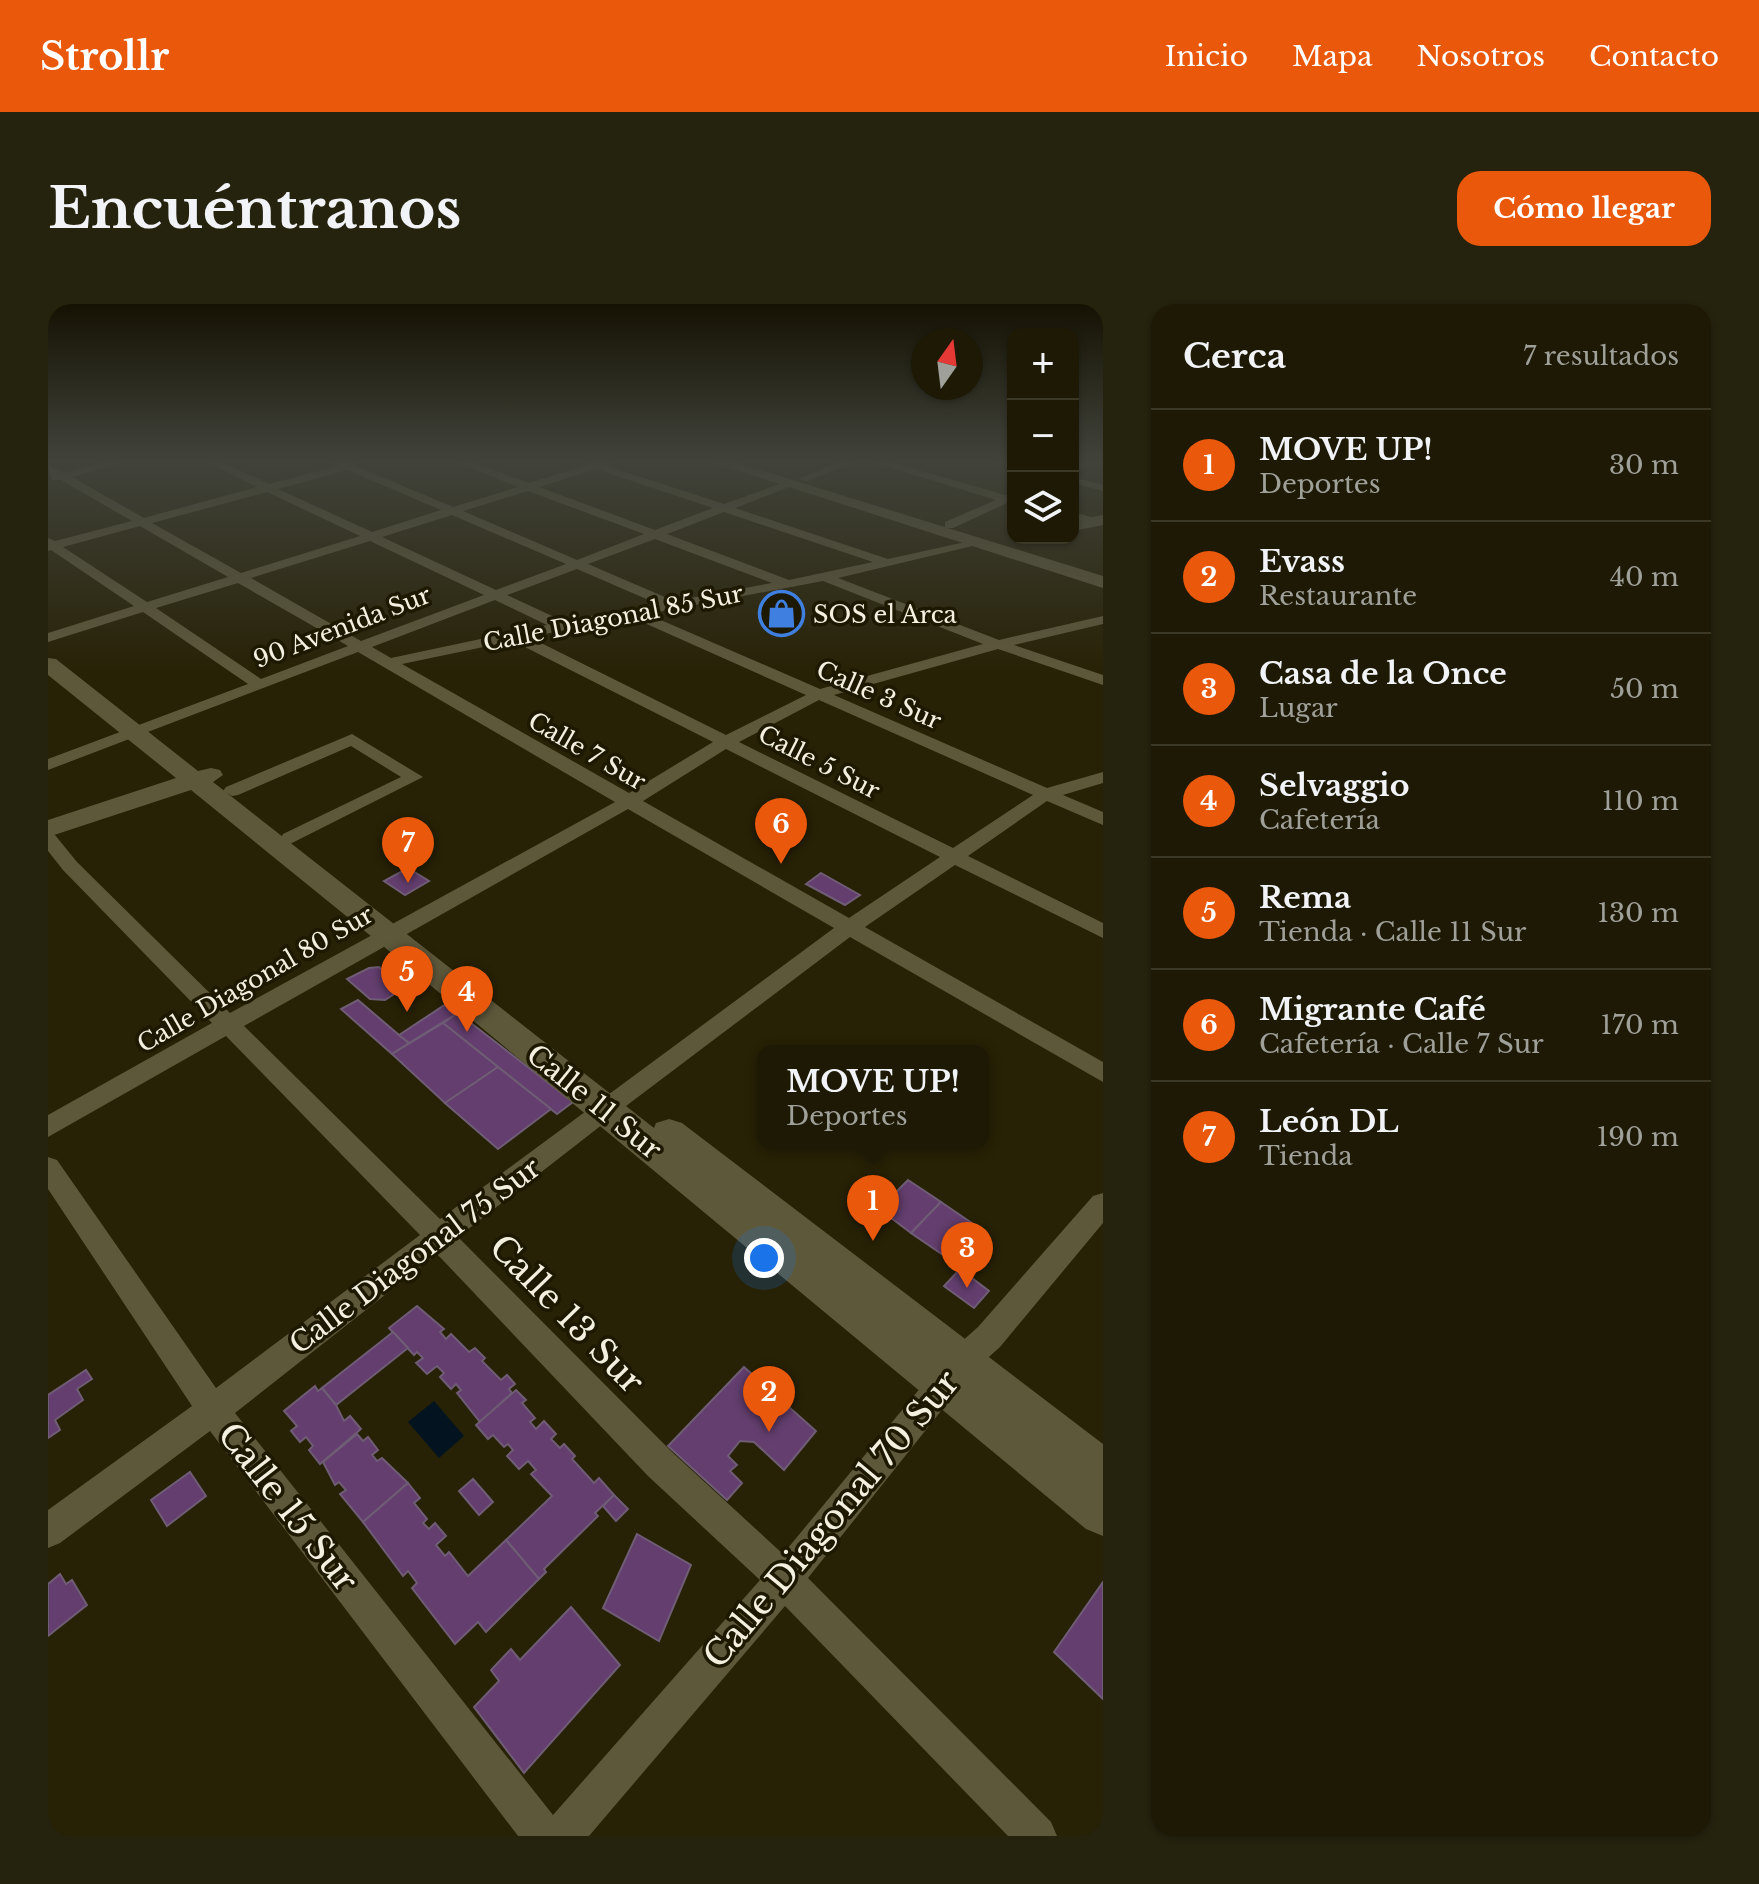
<!DOCTYPE html>
<html lang="es">
<head>
<meta charset="utf-8">
<style>
	:root { --surface:#1d1904; --page:#25220e; --text:#f1f3f6; --muted:#a0a09a; --line:#3b3826; --accent:#ea580c }
	body { margin:0; font-family:"Libre Baskerville",serif; background:var(--page); color:var(--text) }
	.controls { position:absolute; right:24px; top:24px; display:grid; overflow:hidden; border-radius:16px; box-shadow:0 2px 6px #0004 }
	.controls button { width:72px; height:72px; display:grid; place-items:center; padding:0; border:0; border-bottom:2px solid var(--line); background:var(--surface); color:var(--text); font:40px sans-serif }
	.compass { position:absolute; left:863px; top:24px; width:72px; height:72px; border-radius:50%; background:var(--surface); box-shadow:0 2px 6px #0004; rotate:14deg }
	.you { position:absolute; left:716px; top:954px; width:28px; height:28px; margin:-20px; border:6px solid #fff; border-radius:50%; background:#1a73e8; box-shadow:0 0 0 12px #1a73e833 }
	.badge { display:grid; place-items:center; width:52px; height:52px; border-radius:50%; background:var(--accent); color:#fff; font-size:26px; font-weight:700 }
	.pin { position:absolute; translate:-50% -66px; filter:drop-shadow(0 2px 4px #0008) }
	.pin::after { content:''; position:absolute; top:42px; width:28px; height:24px; background:inherit; clip-path:polygon(0 0,100% 0,50% 100%) }
	.popup { position:absolute; left:709px; top:741px; width:232px; height:104px; box-sizing:border-box; display:grid; place-content:center; border-radius:16px; background:var(--surface); filter:drop-shadow(0 2px 6px #0005); font-size:26px; white-space:nowrap; color:var(--muted) }
	.popup b { font-size:30px; color:var(--text) }
	.popup::after { content:''; position:absolute; left:50%; top:100%; margin-left:-16px; border:16px solid transparent; border-top-color:var(--surface) }
	.list { margin:0; padding:0; list-style:none }
	h2 { display:flex; justify-content:space-between; align-items:center; height:104px; margin:0; padding:0 32px; font-size:34px }
	h2 small { font-size:26px; font-weight:400; color:var(--muted) }
	.list li { display:grid; grid-template-columns:52px 1fr auto; gap:24px; align-items:center; box-sizing:border-box; height:112px; padding:0 32px; border-top:2px solid var(--line) }
	.list b { display:block; font-size:30px; white-space:nowrap }
	.list p { margin:0; font-size:26px; white-space:nowrap; color:var(--muted) }
	.list em { font-size:26px; font-style:normal; color:var(--muted) }
	.icon { flex:none; width:44px; height:44px; fill:none; stroke:currentColor; stroke-width:2; stroke-linecap:round; stroke-linejoin:round }
	.map { position:relative; flex:none; width:1055px; height:1532px; overflow:hidden; border-radius:24px }
	header { display:flex; align-items:center; gap:48px; box-sizing:border-box; height:112px; padding:0 40px; background:var(--accent); color:#fff }
	header strong { font-size:38px }
	nav { display:flex; gap:44px; margin-inline-start:auto; font-size:28px }
	.intro { display:flex; align-items:center; justify-content:space-between; box-sizing:border-box; height:192px; padding:0 48px }
	h1 { margin:0; font-size:56px }
	.button { padding:20px 36px; border-radius:24px; background:var(--accent); color:#fff; font-size:28px; font-weight:700 }
	main { display:flex; gap:48px; padding:0 48px }
	aside { flex:1; background:var(--surface); border-radius:24px; box-shadow:0 2px 6px #0004 }
	.map>svg:first-child { display:block }
</style>
</head>
<body>
<header>
<strong>Strollr</strong>
<nav><a>Inicio</a><a>Mapa</a><a>Nosotros</a><a>Contacto</a></nav>
</header>
<div class="intro"><h1>Encuéntranos</h1><a class="button">Cómo llegar</a></div>
<main>
<div class="map">
<svg width="1055" height="1532" viewBox="0 0 1055 1532">
	<rect width="100%" height="100%" fill="#272105"/>
	<!-- water -->
	<path fill="#031420" d="M386,1097L416,1132L391,1154L360,1118Z"/>
	<!-- building -->
	<g fill="#633e6e" stroke="#6f5c75" stroke-width="2">
		<path d="M360,564L381,577L357,591L336,577Z"/>
		<path d="M773,569L812,591L797,601L758,580Z"/>
		<path d="M331,663L356,684L337,696L322,695L299,675L321,664Z"/>
		<path d="M310,696L351,731L361,739L344,750L293,705Z"/>
		<path d="M398,700L410,709L361,739L351,731Z"/>
		<path d="M410,709L525,798L509,810L395,719Z"/>
		<path d="M395,719L450,763L397,799L344,750Z"/>
		<path d="M450,763L503,805L450,845L397,799Z"/>
		<path d="M860,876L893,898L863,929L831,905Z"/>
		<path d="M893,898L928,922L898,953L863,929Z"/>
		<path d="M912,965L941,987L926,1004L896,982Z"/>
		<path d="M369,1002L396,1025L392,1028L398,1035L403,1030L421,1048L427,1044L437,1054L434,1057L453,1076L459,1071L467,1080L461,1085L464,1089L432,1118L409,1089L413,1086L408,1080L403,1085L392,1073L396,1069L389,1062L379,1070L368,1059L375,1054L369,1048L366,1051L341,1024Z"/>
		<path d="M345,1028L360,1044L288,1101L274,1084Z"/>
		<path d="M696,1063L768,1127L736,1166L706,1138L692,1137L680,1152L689,1161L682,1167L694,1179L679,1196L620,1142Z"/>
		<path d="M38,1066L44,1075L29,1085L35,1096L7,1116L12,1126L0,1134V1091Z"/>
		<path d="M267,1082L270,1087L274,1084L288,1101L296,1117L302,1112L313,1125L272,1160L261,1146L265,1142L258,1133L252,1138L243,1127L249,1122L236,1107Z"/>
		<path d="M468,1086L478,1096L474,1099L487,1114L482,1118L488,1125L496,1117L508,1130L503,1135L512,1144L516,1140L527,1152L524,1155L546,1179L551,1174L566,1191L547,1209L550,1212L496,1265L498,1268L491,1275L458,1236L504,1192L483,1170L488,1166L480,1157L471,1165L459,1152L465,1146L460,1140L456,1143L445,1131L440,1135L428,1121Z"/>
		<path d="M309,1130L315,1137L320,1133L330,1146L324,1151L329,1157L334,1154L360,1179L315,1218L292,1190L298,1186L291,1178L287,1181L275,1158Z"/>
		<path d="M142,1168L158,1192L119,1222L103,1196Z"/>
		<path d="M425,1175L445,1198L431,1211L411,1187Z"/>
		<path d="M360,1179L372,1194L366,1199L379,1215L375,1219L381,1225L387,1219L398,1232L388,1241L397,1252L401,1248L420,1272L458,1236L491,1275L438,1328L430,1318L407,1340L364,1284L369,1279L360,1267L355,1272L315,1218Z"/>
		<path d="M566,1191L580,1205L568,1217L555,1202Z"/>
		<path d="M589,1230L643,1261L611,1337L555,1304Z"/>
		<path d="M12,1270L18,1280L24,1276L39,1301L0,1332V1280Z"/>
		<path d="M1055,1278V1395L1006,1348Z"/>
		<path d="M523,1303L572,1361L476,1469L426,1403L451,1377L443,1366L463,1345L472,1356Z"/>
	</g>
	<g fill="none" stroke-linecap="round" stroke-linejoin="round">
		<!-- minor -->
		<g fill="#5e583b" fill-rule="evenodd">
			<path d="M65,156H84L24,173L96,214L209,183L155,156H169L221,180L290,162L280,156L306,158L310,163L405,203L470,183L404,156H419L481,179L539,161L540,158L571,156L559,162L676,200L740,177L745,180L744,182L687,204L840,255L931,235L937,239L790,274L951,336L1055,312V320L966,341L1055,371V381L950,345L786,391L999,484L1055,468V479L1015,491L1055,508V521L999,497L920,552L1055,619V634L907,561L817,623L1055,758V778L802,633L582,799L410,933L624,1148L735,1250L902,1048L930,1023L1045,892L1055,889V919L952,1043L924,1068L760,1274L1003,1518L1009,1532H960L737,1302L541,1532H470L162,1127L12,1239L0,1244V1206L144,1102L0,885V853L9,856L168,1084L372,931L178,732L0,833V811L164,719L15,566L0,547V529L7,531L29,558L182,709L567,498L310,348L0,466V455L200,380L95,308L0,338V329L86,302L3,246L0,247V234L7,237L84,217L13,176H4L0,161L16,169ZM548,165L665,204L607,226L491,183ZM299,166L393,206L324,228L230,185ZM480,187L596,230L529,256L415,207ZM219,188L312,232L193,269L104,219ZM676,208L825,258L741,276L619,230ZM404,211L518,260L448,286L334,233ZM92,222L180,273L99,298L15,243ZM607,235L724,279L626,297L540,260ZM322,237L436,291L313,337L203,274ZM529,265L610,300L515,317L459,291ZM775,277L935,340L772,385L599,310ZM190,279L300,342L213,375L108,304ZM447,296L499,321L343,354L324,343ZM583,313L758,391L678,431L481,333ZM465,337L665,438L581,489L354,360ZM771,396L985,491L905,544L691,438ZM678,445L892,553L801,614L595,497ZM580,505L786,624L392,915L196,722ZM389,950L600,1172L712,1276L505,1511L187,1109Z"/>
			<path d="M796,156H811L759,177L750,175Z"/>
			<path d="M818,156H835L957,191L965,189V200L959,199L905,224H897V218L948,196Z"/>
			<path d="M944,156L965,157V163L945,158Z"/>
			<path d="M1035,156H1049L1025,168V161Z"/>
			<path d="M1025,173L1055,181V187L1025,179Z"/>
			<path d="M1025,208L1050,215L1052,218L1046,222L1025,216Z"/>
			<path d="M304,430L375,473L242,540L235,538L233,534L235,530L353,473L303,442L190,491L184,492L175,487L178,483Z"/>
		</g>
		<!-- secondary -->
		<g fill="#5e583b" fill-rule="evenodd">
			<path d="M657,156H680L1055,272V284Z"/>
			<path d="M1055,211V221L1025,227V217Z"/>
			<path d="M0,354L8,355L150,467L163,464L172,466L175,471L165,478L606,824L608,819L621,815L634,819L1055,1140V1232L1038,1225L329,637L143,486L0,533V516L128,474L0,371Z"/>
		</g>
	</g>
	<!-- sky -->
	<linearGradient id="sky" x2="0" y2="1"><stop stop-color="#151203"/><stop offset="0.42" stop-color="#41433b"/><stop offset="1" stop-color="#41433b" stop-opacity="0"/></linearGradient>
	<rect width="1055" height="371" fill="url(#sky)"/>
	<!-- icons -->
	<defs>
		<symbol id="shop-ring" viewBox="-11 -11 22 22"><circle r="9.5" fill="#1d1800" stroke="#3f7fe0" stroke-width="1.5"/><path d="M-5-2.5h2.3a2.7 3.5 0 0 1 5.4 0H5L5.5 6h-11ZM-1.5-2.5h3a1.5 2.3 0 0 0-3 0Z" fill="#3f7fe0"/></symbol>
	</defs>
	<g fill-rule="evenodd">
		<use href="#shop-ring" x="708" y="284" width="51" height="51"/>
	</g>
	<g text-anchor="middle" dominant-baseline="central" stroke-width="7" stroke-linejoin="round" paint-order="stroke">
		<!-- far-poi labels -->
		<g font-size="24" fill="#f3f0e0" stroke="#1d1800" text-anchor="start">
			<text x="765" y="310">SOS el Arca</text>
		</g>
		<!-- far-street labels -->
		<g font-size="24" fill="#f3f0e0" stroke="#1d1800">
			<text transform="translate(565 314) rotate(-11)">Calle Diagonal 85 Sur</text>
			<text transform="translate(294 323) rotate(-21)">90 Avenida Sur</text>
			<text transform="translate(831 391) rotate(24)">Calle 3 Sur</text>
			<text transform="translate(539 447) rotate(30)">Calle 7 Sur</text>
			<text transform="translate(771 458) rotate(27)">Calle 5 Sur</text>
			<text transform="translate(207 675) rotate(-30)">Calle Diagonal 80 Sur</text>
		</g>
		<!-- street labels -->
		<g font-size="28" fill="#f3f0e0" stroke="#1d1800">
			<text transform="translate(546 798) rotate(39)">Calle 11 Sur</text>
			<text transform="translate(367 952) rotate(-37)">Calle Diagonal 75 Sur</text>
		</g>
		<!-- near-street labels -->
		<g font-size="34" fill="#f3f0e0" stroke="#1d1800">
			<text transform="translate(519 1010) rotate(46)">Calle 13 Sur</text>
			<text transform="translate(240 1203) rotate(52)">Calle 15 Sur</text>
			<text transform="translate(783 1215) rotate(-50)">Calle Diagonal 70 Sur</text>
		</g>
	</g>
</svg>
<div class="controls">
<button>+</button>
<button>−</button>
<button><svg class="icon" aria-label="layers" viewBox="0 0 24 24"><path d="M12 4l9 5-9 5-9-5zM3 14l9 5 9-5"/></svg></button>
</div>
<svg class="compass" viewBox="-18 -18 36 36"><path d="M0-13l5 13h-10z" fill="#e53935"/><path d="M0 13l5-13h-10z" fill="#a0a09a"/></svg>
<div class="you"></div>
<div class="pin badge" style="left:825px;top:937px">1</div>
<div class="popup"><b>MOVE UP!</b>Deportes</div>
<div class="pin badge" style="left:721px;top:1128px">2</div>
<div class="pin badge" style="left:919px;top:984px">3</div>
<div class="pin badge" style="left:419px;top:728px">4</div>
<div class="pin badge" style="left:359px;top:708px">5</div>
<div class="pin badge" style="left:733px;top:560px">6</div>
<div class="pin badge" style="left:360px;top:579px">7</div>
</div>
<aside>
<h2>Cerca<small>7 resultados</small></h2>
<ul class="list">
<li><span class="badge">1</span><div><b>MOVE UP!</b><p>Deportes</p></div><em>30 m</em></li>
<li><span class="badge">2</span><div><b>Evass</b><p>Restaurante</p></div><em>40 m</em></li>
<li><span class="badge">3</span><div><b>Casa de la Once</b><p>Lugar</p></div><em>50 m</em></li>
<li><span class="badge">4</span><div><b>Selvaggio</b><p>Cafetería</p></div><em>110 m</em></li>
<li><span class="badge">5</span><div><b>Rema</b><p>Tienda · Calle 11 Sur</p></div><em>130 m</em></li>
<li><span class="badge">6</span><div><b>Migrante Café</b><p>Cafetería · Calle 7 Sur</p></div><em>170 m</em></li>
<li><span class="badge">7</span><div><b>León DL</b><p>Tienda</p></div><em>190 m</em></li>
</ul>
</aside>
</main>
</body>
</html>
